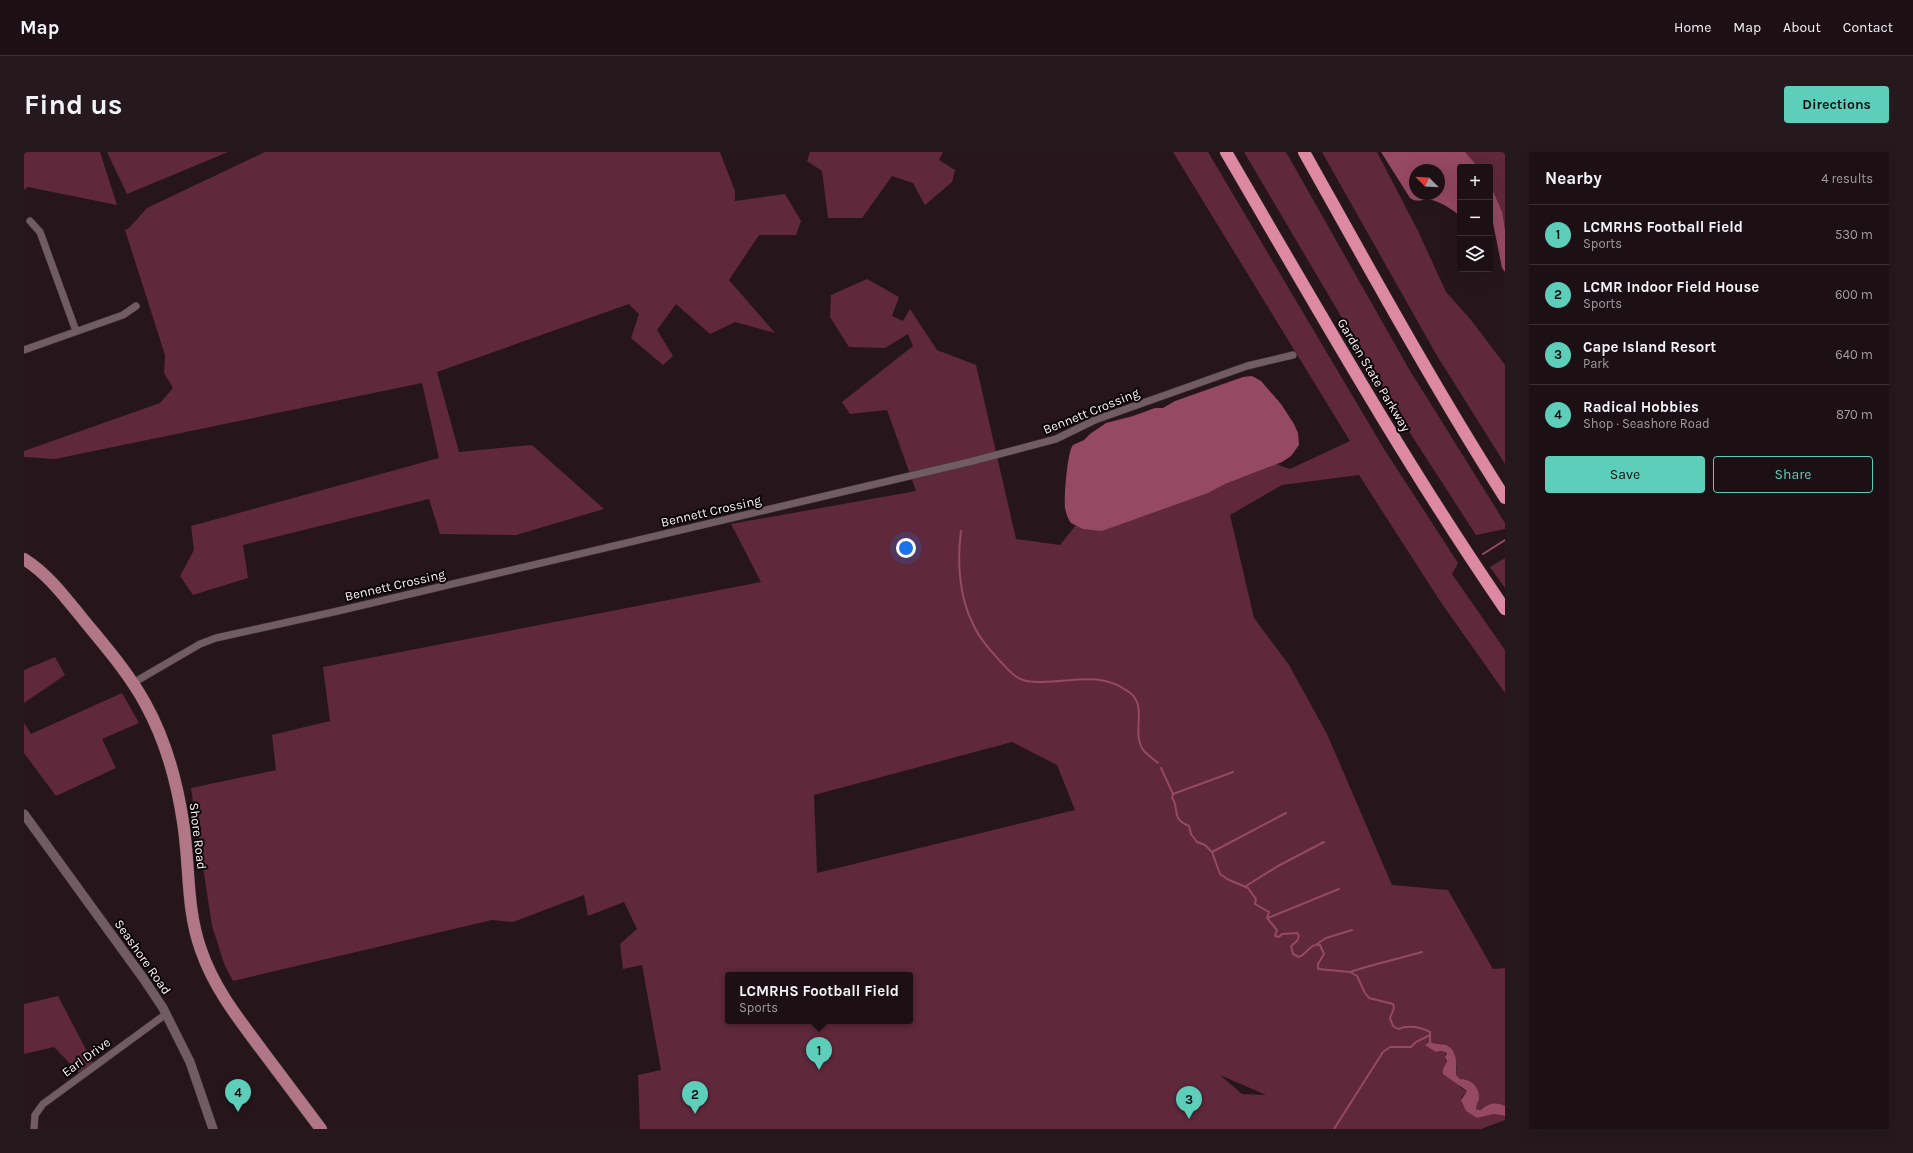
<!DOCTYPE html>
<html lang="en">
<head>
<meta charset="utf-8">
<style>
	:root { --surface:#1c1014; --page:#25191d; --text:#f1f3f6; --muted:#a09da0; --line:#3a3034; --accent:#5cceba }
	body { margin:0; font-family:Karla,sans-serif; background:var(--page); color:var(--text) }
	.controls { position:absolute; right:12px; top:12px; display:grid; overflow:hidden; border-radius:4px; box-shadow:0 4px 16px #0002 }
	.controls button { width:36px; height:36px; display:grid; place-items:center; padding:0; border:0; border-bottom:1px solid var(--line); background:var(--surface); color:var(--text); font:20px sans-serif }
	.compass { position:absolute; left:1385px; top:12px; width:36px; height:36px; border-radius:50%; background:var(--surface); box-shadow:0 4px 16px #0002; rotate:294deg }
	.you { position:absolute; left:882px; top:396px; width:14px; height:14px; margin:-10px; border:3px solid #fff; border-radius:50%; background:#1a73e8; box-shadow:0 0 0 6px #1a73e833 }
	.badge { display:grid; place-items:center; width:26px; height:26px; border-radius:50%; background:var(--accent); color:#111; font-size:13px; font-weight:700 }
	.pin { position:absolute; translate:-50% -33px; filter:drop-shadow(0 1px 2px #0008) }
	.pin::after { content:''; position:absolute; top:21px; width:14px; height:12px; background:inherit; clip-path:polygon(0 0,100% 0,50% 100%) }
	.popup { position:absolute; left:701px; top:820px; width:188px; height:52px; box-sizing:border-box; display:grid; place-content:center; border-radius:4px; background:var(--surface); filter:drop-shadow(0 1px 3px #0005); font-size:13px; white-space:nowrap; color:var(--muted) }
	.popup b { font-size:15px; color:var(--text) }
	.popup::after { content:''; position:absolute; left:50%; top:100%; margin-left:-8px; border:8px solid transparent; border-top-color:var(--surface) }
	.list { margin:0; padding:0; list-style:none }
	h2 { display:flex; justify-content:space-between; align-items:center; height:52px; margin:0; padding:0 16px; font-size:17px }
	h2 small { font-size:13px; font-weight:400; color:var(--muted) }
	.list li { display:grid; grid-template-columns:26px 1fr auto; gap:12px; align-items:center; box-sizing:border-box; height:60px; padding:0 16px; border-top:1px solid var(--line) }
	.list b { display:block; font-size:15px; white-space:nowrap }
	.list p { margin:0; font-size:13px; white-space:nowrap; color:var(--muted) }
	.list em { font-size:13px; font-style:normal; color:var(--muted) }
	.actions { display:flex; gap:8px; padding:12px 16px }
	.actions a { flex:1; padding:9px 0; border:1px solid var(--accent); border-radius:4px; text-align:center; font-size:14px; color:var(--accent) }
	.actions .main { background:var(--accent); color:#111 }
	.icon { flex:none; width:22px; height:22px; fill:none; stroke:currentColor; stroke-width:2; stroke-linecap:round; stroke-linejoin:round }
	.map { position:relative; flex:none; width:1481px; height:977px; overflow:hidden; border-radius:4px }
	header { display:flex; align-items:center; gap:24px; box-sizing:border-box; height:56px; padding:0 20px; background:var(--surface); border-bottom:1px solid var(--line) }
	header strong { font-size:19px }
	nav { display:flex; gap:22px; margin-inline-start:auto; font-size:14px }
	.intro { display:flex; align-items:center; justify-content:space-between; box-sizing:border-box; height:96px; padding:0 24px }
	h1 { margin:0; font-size:28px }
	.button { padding:10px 18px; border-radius:4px; background:var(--accent); color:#111; font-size:14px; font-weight:700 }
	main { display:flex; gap:24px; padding:0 24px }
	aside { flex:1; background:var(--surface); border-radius:4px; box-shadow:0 4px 16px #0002 }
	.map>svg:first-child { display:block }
</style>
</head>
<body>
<header>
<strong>Map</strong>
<nav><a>Home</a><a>Map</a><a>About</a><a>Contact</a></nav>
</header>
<div class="intro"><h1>Find us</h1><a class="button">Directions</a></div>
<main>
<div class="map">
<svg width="1481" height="977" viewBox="0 0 1481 977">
	<rect width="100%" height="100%" fill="#26161b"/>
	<!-- green -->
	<g fill="#5f283b" fill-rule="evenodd">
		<path d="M0,0H76L93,53L4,35L0,38Z"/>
		<path d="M83,0H204L103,42Z"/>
		<path d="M241,0H696L711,39V49L761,42L777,69L772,83H735L705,128L751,181L711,170L686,182L652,152L633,178L649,204L639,213L607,186L615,162L605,152L413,220L435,300L508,293L580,357L492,383L416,382L405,347L219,393L224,426L169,443L156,424L170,398L167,374L415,306L398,231L31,307L0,305V299L136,251L149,236L140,221L141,203L101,78L105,76L123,56Z"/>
		<path d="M786,0H919L915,8L931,18L928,30L901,53L889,31L868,24L838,66H804L798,19L783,9Z"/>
		<path d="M1149,0H1184L1360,297L1434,411L1428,422L1481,498V541L1416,449L1335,323L1258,333L1206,363L1230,466L1265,513L1303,582L1368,733L1424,738L1469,817L1481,816V954C1472,950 1463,953 1455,958L1452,957L1454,949L1438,927L1434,926L1432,923L1433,915L1426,895L1406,890L1414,900L1418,899L1422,900L1421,906L1423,909L1420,914L1437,936L1443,939L1437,946L1453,966L1470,962L1481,964V968L1457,977H616L614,923L637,918L618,813L599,817L596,792L613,777L600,750L564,764L560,743L489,770L468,768L209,829L201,814L188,774L167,636L252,618L248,583L306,569L299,515L737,430L707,372L892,339L863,258L826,262L818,250L889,194L884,182L861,196L825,195L806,165L807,143L843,127L875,145L868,164L879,169L886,157L913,198L952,213L992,387L1036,393L1052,373L1078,379L1252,312L1266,317L1326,289ZM988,590L1033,613L1051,658L793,721L790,643ZM704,823H886V869H704ZM1196,923L1242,943L1218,942Z"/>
		<path d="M1220,0H1262L1385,217L1481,371V377L1452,383L1386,281Z"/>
		<path d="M1298,0H1353L1394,79L1422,140L1447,168L1481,213V312L1412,202Z"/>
		<path d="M1436,0H1481V74L1466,48V15H1446Z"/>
		<path d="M1481,406V436L1466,415Z"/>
		<path d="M31,505L41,523L0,551V518Z"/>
		<path d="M98,541L115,571L78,587L92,616L32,644L0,601V571L7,582Z"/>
		<path d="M34,844L70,913L57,923L30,895L0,902V852Z"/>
	</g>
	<!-- water -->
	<g fill="#954963" fill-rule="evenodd">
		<path d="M1357,0H1441L1454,15H1436V64C1428,57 1418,51 1408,48C1400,47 1392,51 1386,46ZM1391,18H1415V42H1391Z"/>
		<path d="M1466,32L1478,60L1481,77V120L1478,116L1469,71L1466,68Z"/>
		<path d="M1228,224L1237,229L1257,252L1270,272L1274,281L1275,293L1267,304L1258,310L1201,332L1184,341L1078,379L1059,377L1047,371C1044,367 1042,361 1041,356C1040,346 1043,300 1049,293L1060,288L1066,282L1082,271L1109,264L1131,256H1139L1151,249L1219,225Z"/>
		<path d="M1406,890C1411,892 1417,892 1422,893C1433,897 1433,913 1432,923L1436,927C1445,927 1455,933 1455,945C1455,949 1452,953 1452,957L1456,958C1465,952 1470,949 1481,954V964L1470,962L1453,966L1442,959L1437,948L1443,939L1419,922V917L1423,909L1421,905L1423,901L1418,899L1412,900L1401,893Z"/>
	</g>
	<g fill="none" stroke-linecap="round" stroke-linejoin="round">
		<!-- stream -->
		<g stroke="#954963" stroke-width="2">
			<path d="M937,379C933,409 935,445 949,472C955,486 966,498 976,509C983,516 991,527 1002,529C1039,535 1070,515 1105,540C1125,554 1106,581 1120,599C1124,603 1129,607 1134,611"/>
			<path d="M1459,402L1481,388"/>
			<path d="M1137,616L1149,642L1148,646C1156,655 1146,667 1165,674L1167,682L1173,690L1181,693L1188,700L1196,722L1203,727L1224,736L1232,747L1231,752L1245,760L1243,766L1253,778L1251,784L1255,785L1258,782L1273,781L1275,784L1273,789L1267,794L1269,802L1275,805C1283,802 1286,791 1296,793L1300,802L1294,812V817L1326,820L1333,824L1341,841L1345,846L1369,852L1370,856L1366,866L1369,874L1374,877C1385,873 1396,875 1406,880V890"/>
			<path d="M1149,642L1209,620"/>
			<path d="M1188,700L1262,661"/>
			<path d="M1222,734L1254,714L1300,690"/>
			<path d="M1244,766L1315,737"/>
			<path d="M1293,792L1302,786L1328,778"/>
			<path d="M1326,820C1350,812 1374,807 1398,800"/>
			<path d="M1310,977L1359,900L1366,895H1387L1392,890L1406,883"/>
		</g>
		<defs>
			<g id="minor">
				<path d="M6,69L16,80L52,179"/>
				<path d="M0,198L99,163L112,154"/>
				<path d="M109,531L176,492L192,486L314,459L945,310L1032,287L1071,268L1223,214L1269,203"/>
				<path d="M10,977L11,963L19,952L142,862"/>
			</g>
			<path id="tertiary" d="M0,662L119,826L139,856L166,910L189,977"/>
			<path id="primary" d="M0,407C24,422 40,444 58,466C80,493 104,520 121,551C141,587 153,630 159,670C166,713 162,757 177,798C190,836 214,866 237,897C257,924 277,950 297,977"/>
			<g id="motorway">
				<path d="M1202,0C1292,154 1380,310 1481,457"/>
				<path d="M1280,0C1345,116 1409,233 1481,346"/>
			</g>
		</defs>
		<!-- minor casing -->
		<use href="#minor" stroke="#3d3235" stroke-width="8"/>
		<!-- tertiary casing -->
		<use href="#tertiary" stroke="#3d3235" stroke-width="10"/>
		<!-- primary casing -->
		<use href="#primary" stroke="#3d3235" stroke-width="13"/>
		<!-- motorway casing -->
		<use href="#motorway" stroke="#3d3235" stroke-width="13"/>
		<!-- minor -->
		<use href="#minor" stroke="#705c62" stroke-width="7"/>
		<!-- tertiary -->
		<use href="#tertiary" stroke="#705c62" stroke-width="9"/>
		<!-- primary -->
		<use href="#primary" stroke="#b17789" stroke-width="12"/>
		<!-- motorway -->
		<use href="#motorway" stroke="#dd89a3" stroke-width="12"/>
	</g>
	<g text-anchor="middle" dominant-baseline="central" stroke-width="4" stroke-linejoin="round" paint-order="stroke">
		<!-- street labels -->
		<g font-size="13" fill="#fbeff2" stroke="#0a0506">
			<text transform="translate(1350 223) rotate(59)">Garden State Parkway</text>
			<text transform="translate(1067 259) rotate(-22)">Bennett Crossing</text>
			<text transform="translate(687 359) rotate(-13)">Bennett Crossing</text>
			<text transform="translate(371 433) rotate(-13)">Bennett Crossing</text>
			<text transform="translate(174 684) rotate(83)">Shore Road</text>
			<text transform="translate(119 805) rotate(55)">Seashore Road</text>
			<text transform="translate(62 905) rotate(-36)">Earl Drive</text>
		</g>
	</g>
</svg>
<div class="controls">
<button>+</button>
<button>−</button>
<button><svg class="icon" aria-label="layers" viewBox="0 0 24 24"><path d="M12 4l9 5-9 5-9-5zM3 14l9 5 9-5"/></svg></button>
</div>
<svg class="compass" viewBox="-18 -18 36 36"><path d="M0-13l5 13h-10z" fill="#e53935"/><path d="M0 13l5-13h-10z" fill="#a09da0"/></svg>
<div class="you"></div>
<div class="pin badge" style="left:795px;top:918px">1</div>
<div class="popup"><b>LCMRHS Football Field</b>Sports</div>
<div class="pin badge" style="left:671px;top:962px">2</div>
<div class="pin badge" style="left:1165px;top:967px">3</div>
<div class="pin badge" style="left:214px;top:960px">4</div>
</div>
<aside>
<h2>Nearby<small>4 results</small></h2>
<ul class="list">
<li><span class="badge">1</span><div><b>LCMRHS Football Field</b><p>Sports</p></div><em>530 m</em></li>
<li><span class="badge">2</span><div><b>LCMR Indoor Field House</b><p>Sports</p></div><em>600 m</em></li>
<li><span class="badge">3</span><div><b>Cape Island Resort</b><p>Park</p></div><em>640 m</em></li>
<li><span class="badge">4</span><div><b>Radical Hobbies</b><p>Shop · Seashore Road</p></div><em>870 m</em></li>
</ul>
<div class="actions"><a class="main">Save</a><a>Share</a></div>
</aside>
</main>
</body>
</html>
